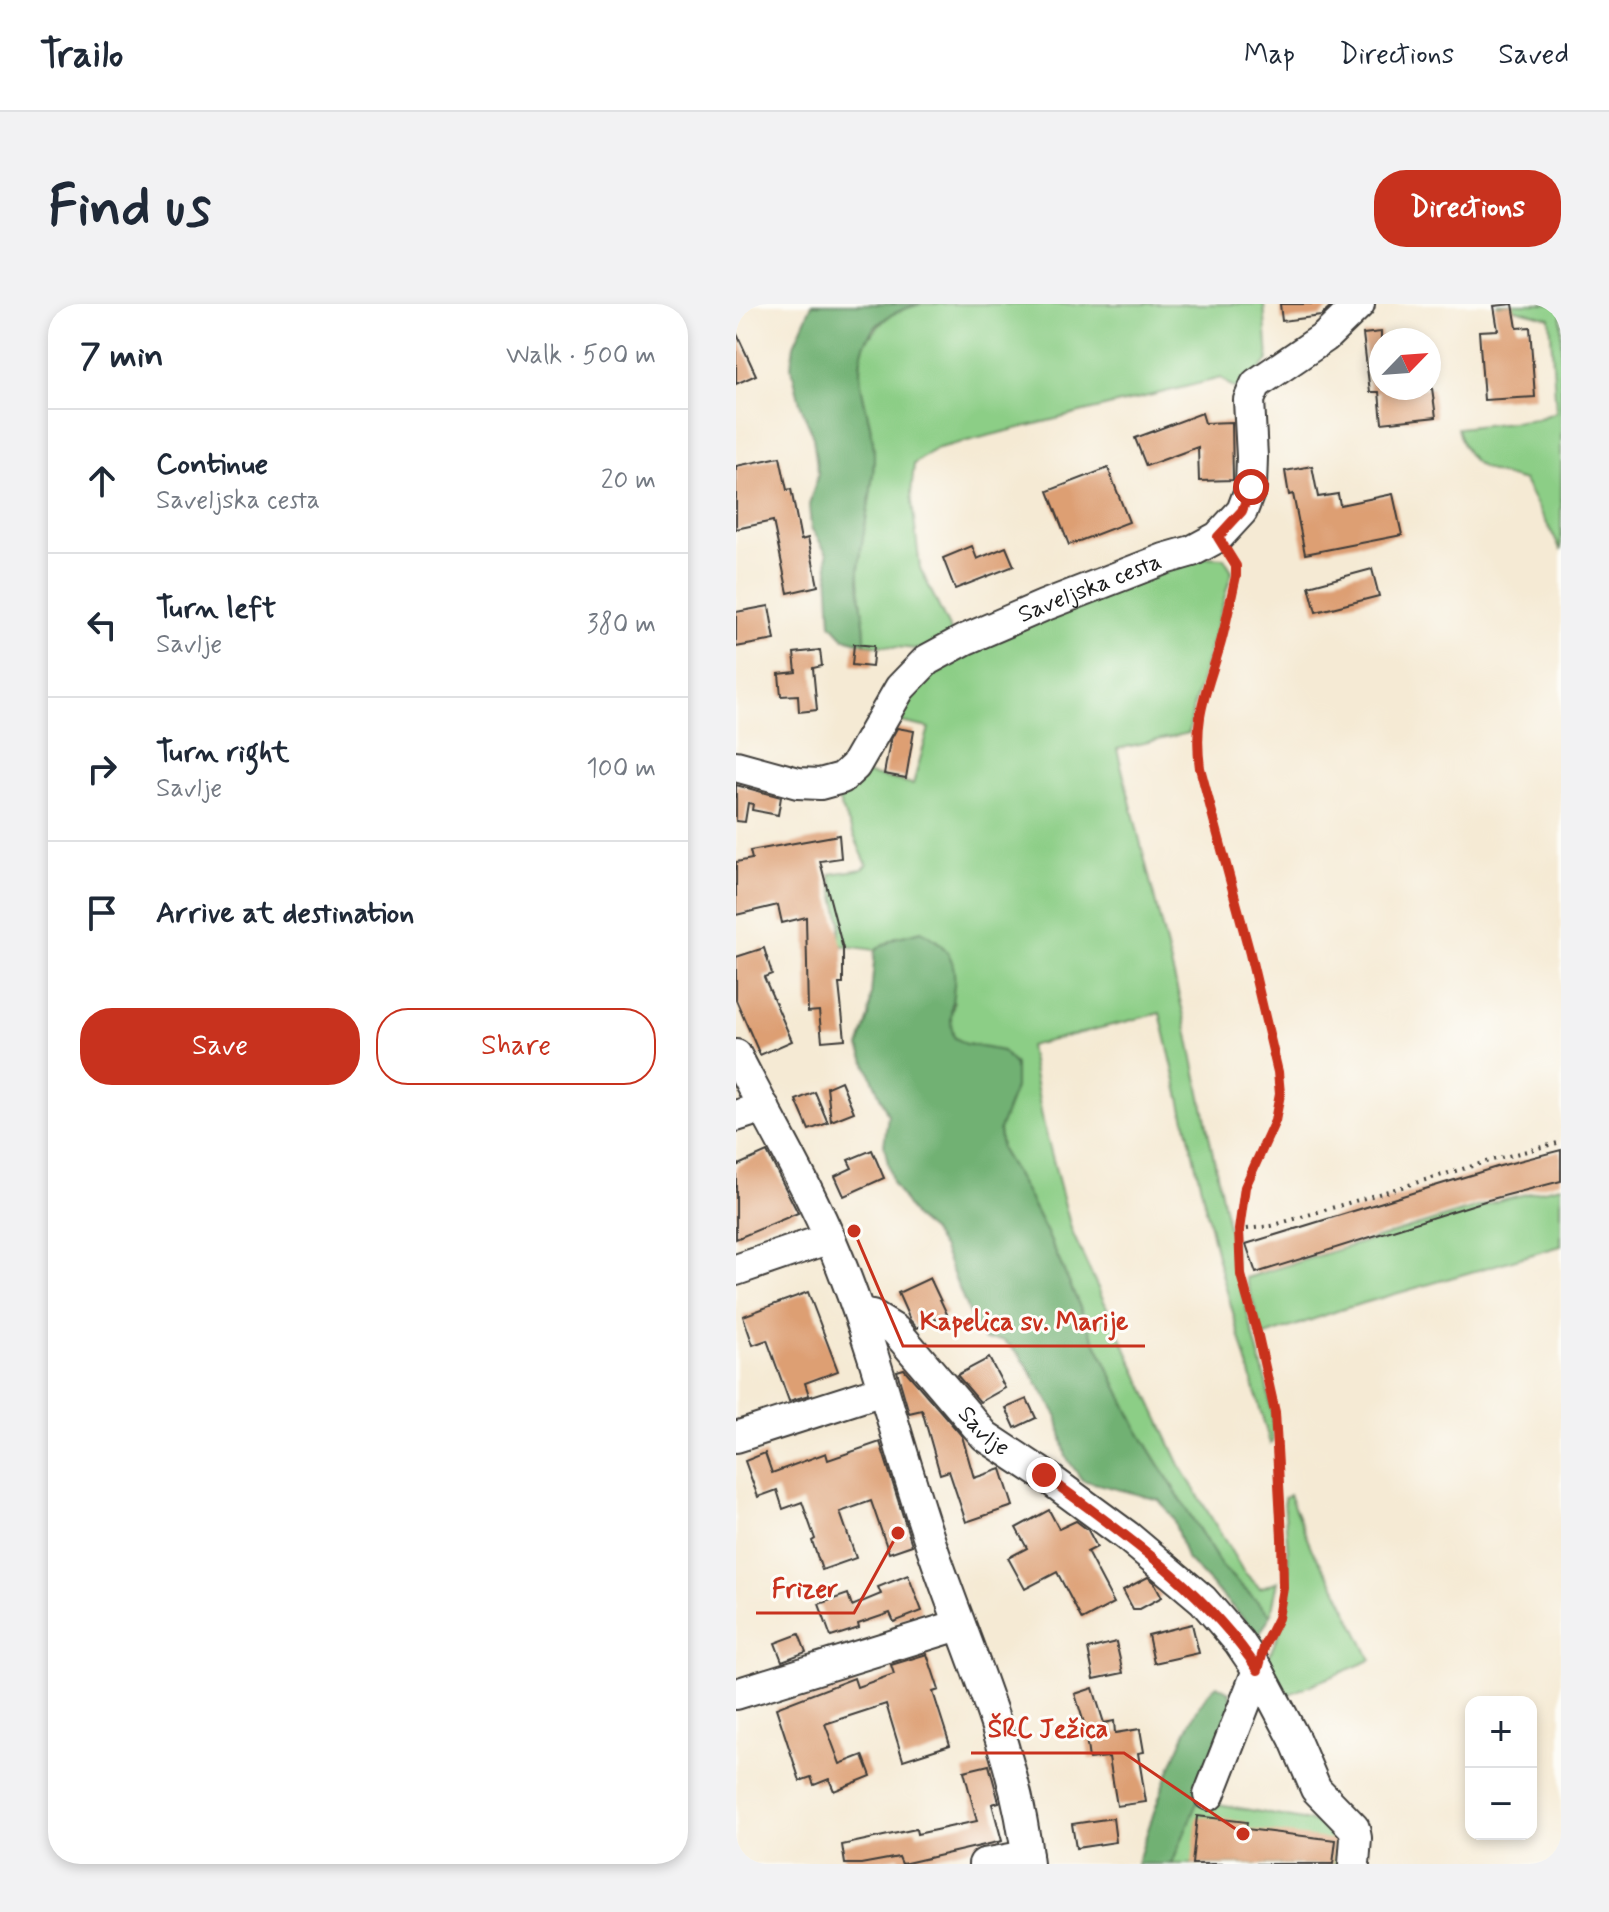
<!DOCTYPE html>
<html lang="en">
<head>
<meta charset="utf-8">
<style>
	:root { --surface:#fff; --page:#f2f2f3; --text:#1f2937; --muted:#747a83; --line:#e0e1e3; --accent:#c8321e }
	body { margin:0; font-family:Mynerve,sans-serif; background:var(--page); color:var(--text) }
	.controls { position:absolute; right:24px; bottom:24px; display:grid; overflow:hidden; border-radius:16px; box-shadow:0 4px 12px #0003 }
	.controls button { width:72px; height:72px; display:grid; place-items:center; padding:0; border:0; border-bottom:2px solid var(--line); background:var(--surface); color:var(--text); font:40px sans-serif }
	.compass { position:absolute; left:633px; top:24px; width:72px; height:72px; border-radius:50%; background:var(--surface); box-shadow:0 4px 12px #0003; rotate:65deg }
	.stop { position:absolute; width:24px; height:24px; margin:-18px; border:6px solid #c8321e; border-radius:50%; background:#fff }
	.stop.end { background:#c8321e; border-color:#fff; box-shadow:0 2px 8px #0008 }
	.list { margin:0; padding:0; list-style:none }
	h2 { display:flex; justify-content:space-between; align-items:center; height:104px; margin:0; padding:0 32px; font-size:34px }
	h2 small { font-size:26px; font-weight:400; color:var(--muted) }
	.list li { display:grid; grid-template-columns:52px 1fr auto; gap:24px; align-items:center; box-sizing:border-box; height:144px; padding:0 32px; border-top:2px solid var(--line) }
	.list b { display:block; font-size:30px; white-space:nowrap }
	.list p { margin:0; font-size:26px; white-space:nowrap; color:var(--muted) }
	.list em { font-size:26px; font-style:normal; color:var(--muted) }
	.actions { display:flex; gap:16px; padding:24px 32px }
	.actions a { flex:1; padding:18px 0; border:2px solid var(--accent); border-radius:32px; text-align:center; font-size:28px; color:var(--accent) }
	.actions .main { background:var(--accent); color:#fff }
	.icon { flex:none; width:44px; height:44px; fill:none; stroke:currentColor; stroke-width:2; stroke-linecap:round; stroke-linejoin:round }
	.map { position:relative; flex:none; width:825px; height:1560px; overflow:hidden; border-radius:32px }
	header { display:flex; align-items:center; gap:48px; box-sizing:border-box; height:112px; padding:0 40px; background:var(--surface); border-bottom:2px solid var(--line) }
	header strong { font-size:38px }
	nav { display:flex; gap:44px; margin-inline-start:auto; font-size:28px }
	.intro { display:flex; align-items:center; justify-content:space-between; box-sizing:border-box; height:192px; padding:0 48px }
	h1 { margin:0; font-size:56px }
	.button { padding:20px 36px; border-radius:32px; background:var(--accent); color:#fff; font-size:28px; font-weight:700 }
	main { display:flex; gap:48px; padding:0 48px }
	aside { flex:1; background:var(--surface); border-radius:32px; box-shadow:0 4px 12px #0003 }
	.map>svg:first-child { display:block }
</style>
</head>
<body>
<header>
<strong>Trailo</strong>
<nav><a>Map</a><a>Directions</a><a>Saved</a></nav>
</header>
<div class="intro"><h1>Find us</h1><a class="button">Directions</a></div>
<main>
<aside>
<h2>7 min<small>Walk · 500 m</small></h2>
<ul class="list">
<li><svg class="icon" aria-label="ahead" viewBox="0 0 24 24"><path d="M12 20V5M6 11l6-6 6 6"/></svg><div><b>Continue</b><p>Saveljska cesta</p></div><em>20 m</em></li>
<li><svg class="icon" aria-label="left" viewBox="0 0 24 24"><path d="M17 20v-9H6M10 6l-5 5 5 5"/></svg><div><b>Turn left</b><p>Savlje</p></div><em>380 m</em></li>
<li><svg class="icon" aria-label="right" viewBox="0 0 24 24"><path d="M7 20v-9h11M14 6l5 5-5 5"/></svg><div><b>Turn right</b><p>Savlje</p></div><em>100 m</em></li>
<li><svg class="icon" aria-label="arrive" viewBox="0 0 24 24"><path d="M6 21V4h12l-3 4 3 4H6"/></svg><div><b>Arrive at destination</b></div></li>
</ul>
<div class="actions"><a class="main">Save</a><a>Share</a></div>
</aside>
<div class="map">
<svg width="825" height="1560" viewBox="0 0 825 1560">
	<rect width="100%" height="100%" fill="#fdfcf7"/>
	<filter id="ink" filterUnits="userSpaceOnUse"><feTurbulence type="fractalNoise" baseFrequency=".0125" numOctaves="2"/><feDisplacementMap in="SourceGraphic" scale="16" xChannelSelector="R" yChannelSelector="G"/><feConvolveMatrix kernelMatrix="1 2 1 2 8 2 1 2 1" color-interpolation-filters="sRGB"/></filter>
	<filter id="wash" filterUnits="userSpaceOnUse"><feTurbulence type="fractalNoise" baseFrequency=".006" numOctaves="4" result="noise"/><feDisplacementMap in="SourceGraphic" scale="32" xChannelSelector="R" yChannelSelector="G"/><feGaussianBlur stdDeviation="1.8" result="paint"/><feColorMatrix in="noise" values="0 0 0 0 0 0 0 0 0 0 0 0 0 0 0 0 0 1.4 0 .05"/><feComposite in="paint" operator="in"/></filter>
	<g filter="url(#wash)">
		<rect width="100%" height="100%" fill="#f5ead4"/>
		<!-- green -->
		<g fill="#8cce86" stroke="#547551" stroke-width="2">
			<path d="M185,0H528L532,56L510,82L497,84L485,74L199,145L178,160L175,190L184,264L217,332L191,346L129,340C130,315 122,291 123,267C125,228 138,190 138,151C138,114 115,79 128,42C130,36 135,31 139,27C152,9 164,5 185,0Z"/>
			<path d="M760,0H825V246L788,177C751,167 731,165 721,124L801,115L820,108L814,14Z"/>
			<path d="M470,253L488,254L496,267L457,404L453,429L381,445L449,716L493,927L497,928L500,967L530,1078L536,1110L537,1138L534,1140L481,952L424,709L293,742L307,818L336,928L444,1161L507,1267L524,1284L542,1277L535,1311L486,1263L402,1126L358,1035L310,927L289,886L265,846L263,826L243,742L230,740L218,733L213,718L218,699L161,633L139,646L102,641L105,618L94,570L127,565L131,561L100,491L124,468L177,480L193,424L160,417L170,392L225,343Z"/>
			<path d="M825,882V942L604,1006L527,1033L510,974L768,895Z"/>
			<path d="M553,1191L576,1246L600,1283L635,1356L553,1390L561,1419C553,1406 535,1385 531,1371C527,1358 545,1329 549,1312C557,1274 550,1233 548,1194Z"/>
			<path d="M461,1496L609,1524L613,1560H436Z"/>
		</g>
		<!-- forest -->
		<g fill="#71b173" stroke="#466648" stroke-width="2">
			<path d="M76,0H185C161,6 137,16 128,42C115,79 138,114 138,151C138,190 125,228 123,267C122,291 130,315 129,340L108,334L95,320L91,249L75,224L73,201L82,170L77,133L64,99L55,62L58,41Z"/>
			<path d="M185,627C243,657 205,693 218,733L230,740L266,747L279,761V784L263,826L265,846L289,886L310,927L358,1035L402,1126L486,1263L535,1311L523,1331L450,1254L437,1214L423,1196L346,1176L330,1153L321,1111L284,1051L267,1036H249L239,1024L207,945L195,927L178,913L156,878L148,841L152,811L123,743L133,713L139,646L162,633Z"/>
			<path d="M481,1381L493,1388L499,1405L436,1560H401C412,1524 452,1400 481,1381Z"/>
		</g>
		<g id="blocks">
			<!-- building -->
			<g fill="#dd9f73">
				<path d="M544,0H597V1L585,12L546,17Z"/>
				<path d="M777,0L781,24L794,23L799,93L748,96L743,27L762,26L758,2Z"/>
				<path d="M0,28L20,71L0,80Z"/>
				<path d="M645,28V84H696L700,113L646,119L643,88H634L627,30Z"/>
				<path d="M466,109L469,119L496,118L497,176L463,177L462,143L410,162L399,134Z"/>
				<path d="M44,153L51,186L55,185L65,236L72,234L82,282L52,289L37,217L0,225V162Z"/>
				<path d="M576,162L582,193L602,190L604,201L657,190L666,231L569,250L557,190L553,191L549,167Z"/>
				<path d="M372,164L393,218L333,241L312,187Z"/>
				<path d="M236,242L241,255L270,243L278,262L219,285L207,254Z"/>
				<path d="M636,265L643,292L580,308L573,282Z"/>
				<path d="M33,302L39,336L0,343V308Z"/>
				<path d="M118,340L138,342L136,363L116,361Z"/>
				<path d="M84,346L86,362L77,364L81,406L63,408L62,391L45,392L43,370L60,368L58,349Z"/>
				<path d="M161,424L178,427L170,474L148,470L154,437Z"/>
				<path d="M0,481L45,493L42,511L16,506L17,500L12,499L9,518L0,517Z"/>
				<path d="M103,531L105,554L84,557L107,645V680H103L109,735L86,737L83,707L72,708L70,613L46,619L42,601L0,611V558L16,555L14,547Z"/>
				<path d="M28,644L36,670L28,673L56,737L24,751L0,696V653Z"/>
				<path d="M105,777L118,808L95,817L91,783Z"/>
				<path d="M79,788L92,819L73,826L60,796Z"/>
				<path d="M136,846L148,874L108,892L99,872L116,864L112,856Z"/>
				<path d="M825,846V877L752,896L520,969L510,940L764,862Z"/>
				<path d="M31,848L62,909L0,935V862Z"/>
				<path d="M194,974L211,1010L181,1024L174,1016L162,989Z"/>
				<path d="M72,988L102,1067L69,1079L73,1091L53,1097L31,1036L17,1041L7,1012Z"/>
				<path d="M253,1054L269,1084L244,1098L221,1071Z"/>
				<path d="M168,1065L226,1132L238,1174L265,1165L277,1202L230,1218L213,1167L204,1170L186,1106L173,1109L161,1067Z"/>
				<path d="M291,1095L300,1114L279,1124L270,1104Z"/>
				<path d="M144,1138L176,1241L153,1249L135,1197L104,1208L120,1254L86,1266L76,1237L79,1235L66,1198L47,1205L41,1186L22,1193L9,1157L29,1149L36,1169L90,1149L92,1156Z"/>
				<path d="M313,1206L323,1225L340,1217L352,1226L361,1243L351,1248L378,1299L346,1316L321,1268L289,1285L272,1254L291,1244L280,1224Z"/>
				<path d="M172,1271L186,1307L158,1318L154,1309L122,1320L123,1324L95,1333L83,1300L112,1290L116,1302L145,1290L142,1283Z"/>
				<path d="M412,1273L418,1278L426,1293L404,1305H397L387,1286Z"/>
				<path d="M456,1320L463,1349L418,1359L412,1331Z"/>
				<path d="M63,1330L70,1348L46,1357L39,1339Z"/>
				<path d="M380,1338L387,1369L358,1375L352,1345Z"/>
				<path d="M191,1350L203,1386L197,1388L214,1441L167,1456L150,1400L89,1420L104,1460L127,1451L135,1472L98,1487L93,1475L78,1481L75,1473L64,1477L40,1404L118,1374L121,1383L158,1370L155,1361Z"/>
				<path d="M357,1384L368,1419L378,1417L379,1429L404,1425L408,1448L402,1449L410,1498L381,1502L373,1453L353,1455L348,1419L339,1390Z"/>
				<path d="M253,1461L263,1498L256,1500L266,1537L166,1560L163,1553L125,1560H109L106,1541L180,1525L181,1530L241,1517L228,1467Z"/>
				<path d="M461,1512L511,1518L510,1525L600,1536L597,1560H456Z"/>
				<path d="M377,1514L380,1538L340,1544L336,1520Z"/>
			</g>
		</g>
	</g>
	<g filter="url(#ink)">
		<use href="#blocks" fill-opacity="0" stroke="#3d3b38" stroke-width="2"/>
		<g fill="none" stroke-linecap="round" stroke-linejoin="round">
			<defs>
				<g id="minor">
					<path id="s1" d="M0,462L62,479L84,480L106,474L119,462L164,384L191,356L228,336L307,302L428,255L456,247L482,233L506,207L515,183L516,153L513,96L520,80L589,33L623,0"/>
					<path d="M0,751C38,826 81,896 110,974C145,1065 167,1161 199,1252C234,1353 281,1453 292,1560"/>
					<path d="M0,812L28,803"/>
					<path d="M0,966L94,934"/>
					<path id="s2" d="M124,1010L136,1012L159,1026L249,1132L308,1171L391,1232L467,1296L503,1338L522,1366L558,1434L580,1485L618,1524L620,1534L618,1560"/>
					<path d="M0,1133L147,1086"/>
					<path d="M0,1390L223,1321"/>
					<path d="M473,1491L522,1366"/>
					<path d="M248,1560L291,1552"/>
				</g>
			</defs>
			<!-- minor casing -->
			<use href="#minor" stroke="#3d3b38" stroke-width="34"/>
			<!-- path -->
			<g stroke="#3d3b38" stroke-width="4" stroke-dasharray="2 6" stroke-linecap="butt">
				<path d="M495,251L500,262V272C495,294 491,316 485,338C470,388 457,411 464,464L514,650L542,768L544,790L539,817L509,883L503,926L505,971L522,1032L539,1108L547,1284L542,1314L531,1335"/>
				<path d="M503,926L535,922L753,857L825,838"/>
			</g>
			<!-- minor -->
			<use href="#minor" stroke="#fff" stroke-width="30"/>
		</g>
	</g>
	<g fill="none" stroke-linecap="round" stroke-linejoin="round" filter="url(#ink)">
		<!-- route -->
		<path stroke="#c8321e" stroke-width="10" d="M308,1171C386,1229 468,1284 522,1366L529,1340L542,1314L547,1284L546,1234L539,1108L522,1032L505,971L503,926L509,883L539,817L544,790L542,768L514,650L464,464C457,411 471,388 485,338C491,316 495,294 500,272V262L482,233L506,207L515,183"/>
	</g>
	<g text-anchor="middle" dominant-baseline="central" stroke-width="6" stroke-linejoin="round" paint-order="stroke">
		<!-- street labels -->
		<g font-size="24" fill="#1c1c1c" stroke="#fdfcf7">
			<text stroke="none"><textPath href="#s1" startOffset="434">Saveljska cesta</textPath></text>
			<text stroke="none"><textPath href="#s2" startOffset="174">Savlje</textPath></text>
		</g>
	</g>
	<!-- callouts -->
	<path fill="none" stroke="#c8321e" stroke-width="3" d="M118 927L167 1042H409M162 1229L118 1309H20M507 1530L388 1449H235"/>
	<g fill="#c8321e" stroke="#fdfcf7" stroke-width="3">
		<circle cx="118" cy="927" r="8"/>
		<circle cx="162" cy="1229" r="8"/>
		<circle cx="507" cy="1530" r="8"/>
	</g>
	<g font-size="26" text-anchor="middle" font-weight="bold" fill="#c8321e" stroke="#fdfcf7" stroke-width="6" stroke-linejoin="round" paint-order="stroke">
		<text x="288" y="1026">Kapelica sv. Marije</text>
		<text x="69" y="1293">Frizer</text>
		<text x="312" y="1433">ŠRC Ježica</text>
	</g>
</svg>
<div class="controls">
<button>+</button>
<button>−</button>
</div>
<svg class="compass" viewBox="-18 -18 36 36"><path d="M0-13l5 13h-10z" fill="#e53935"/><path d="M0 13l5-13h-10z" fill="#747a83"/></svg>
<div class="stop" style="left:515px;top:183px"></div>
<div class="stop end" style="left:308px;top:1171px"></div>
</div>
</main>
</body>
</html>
